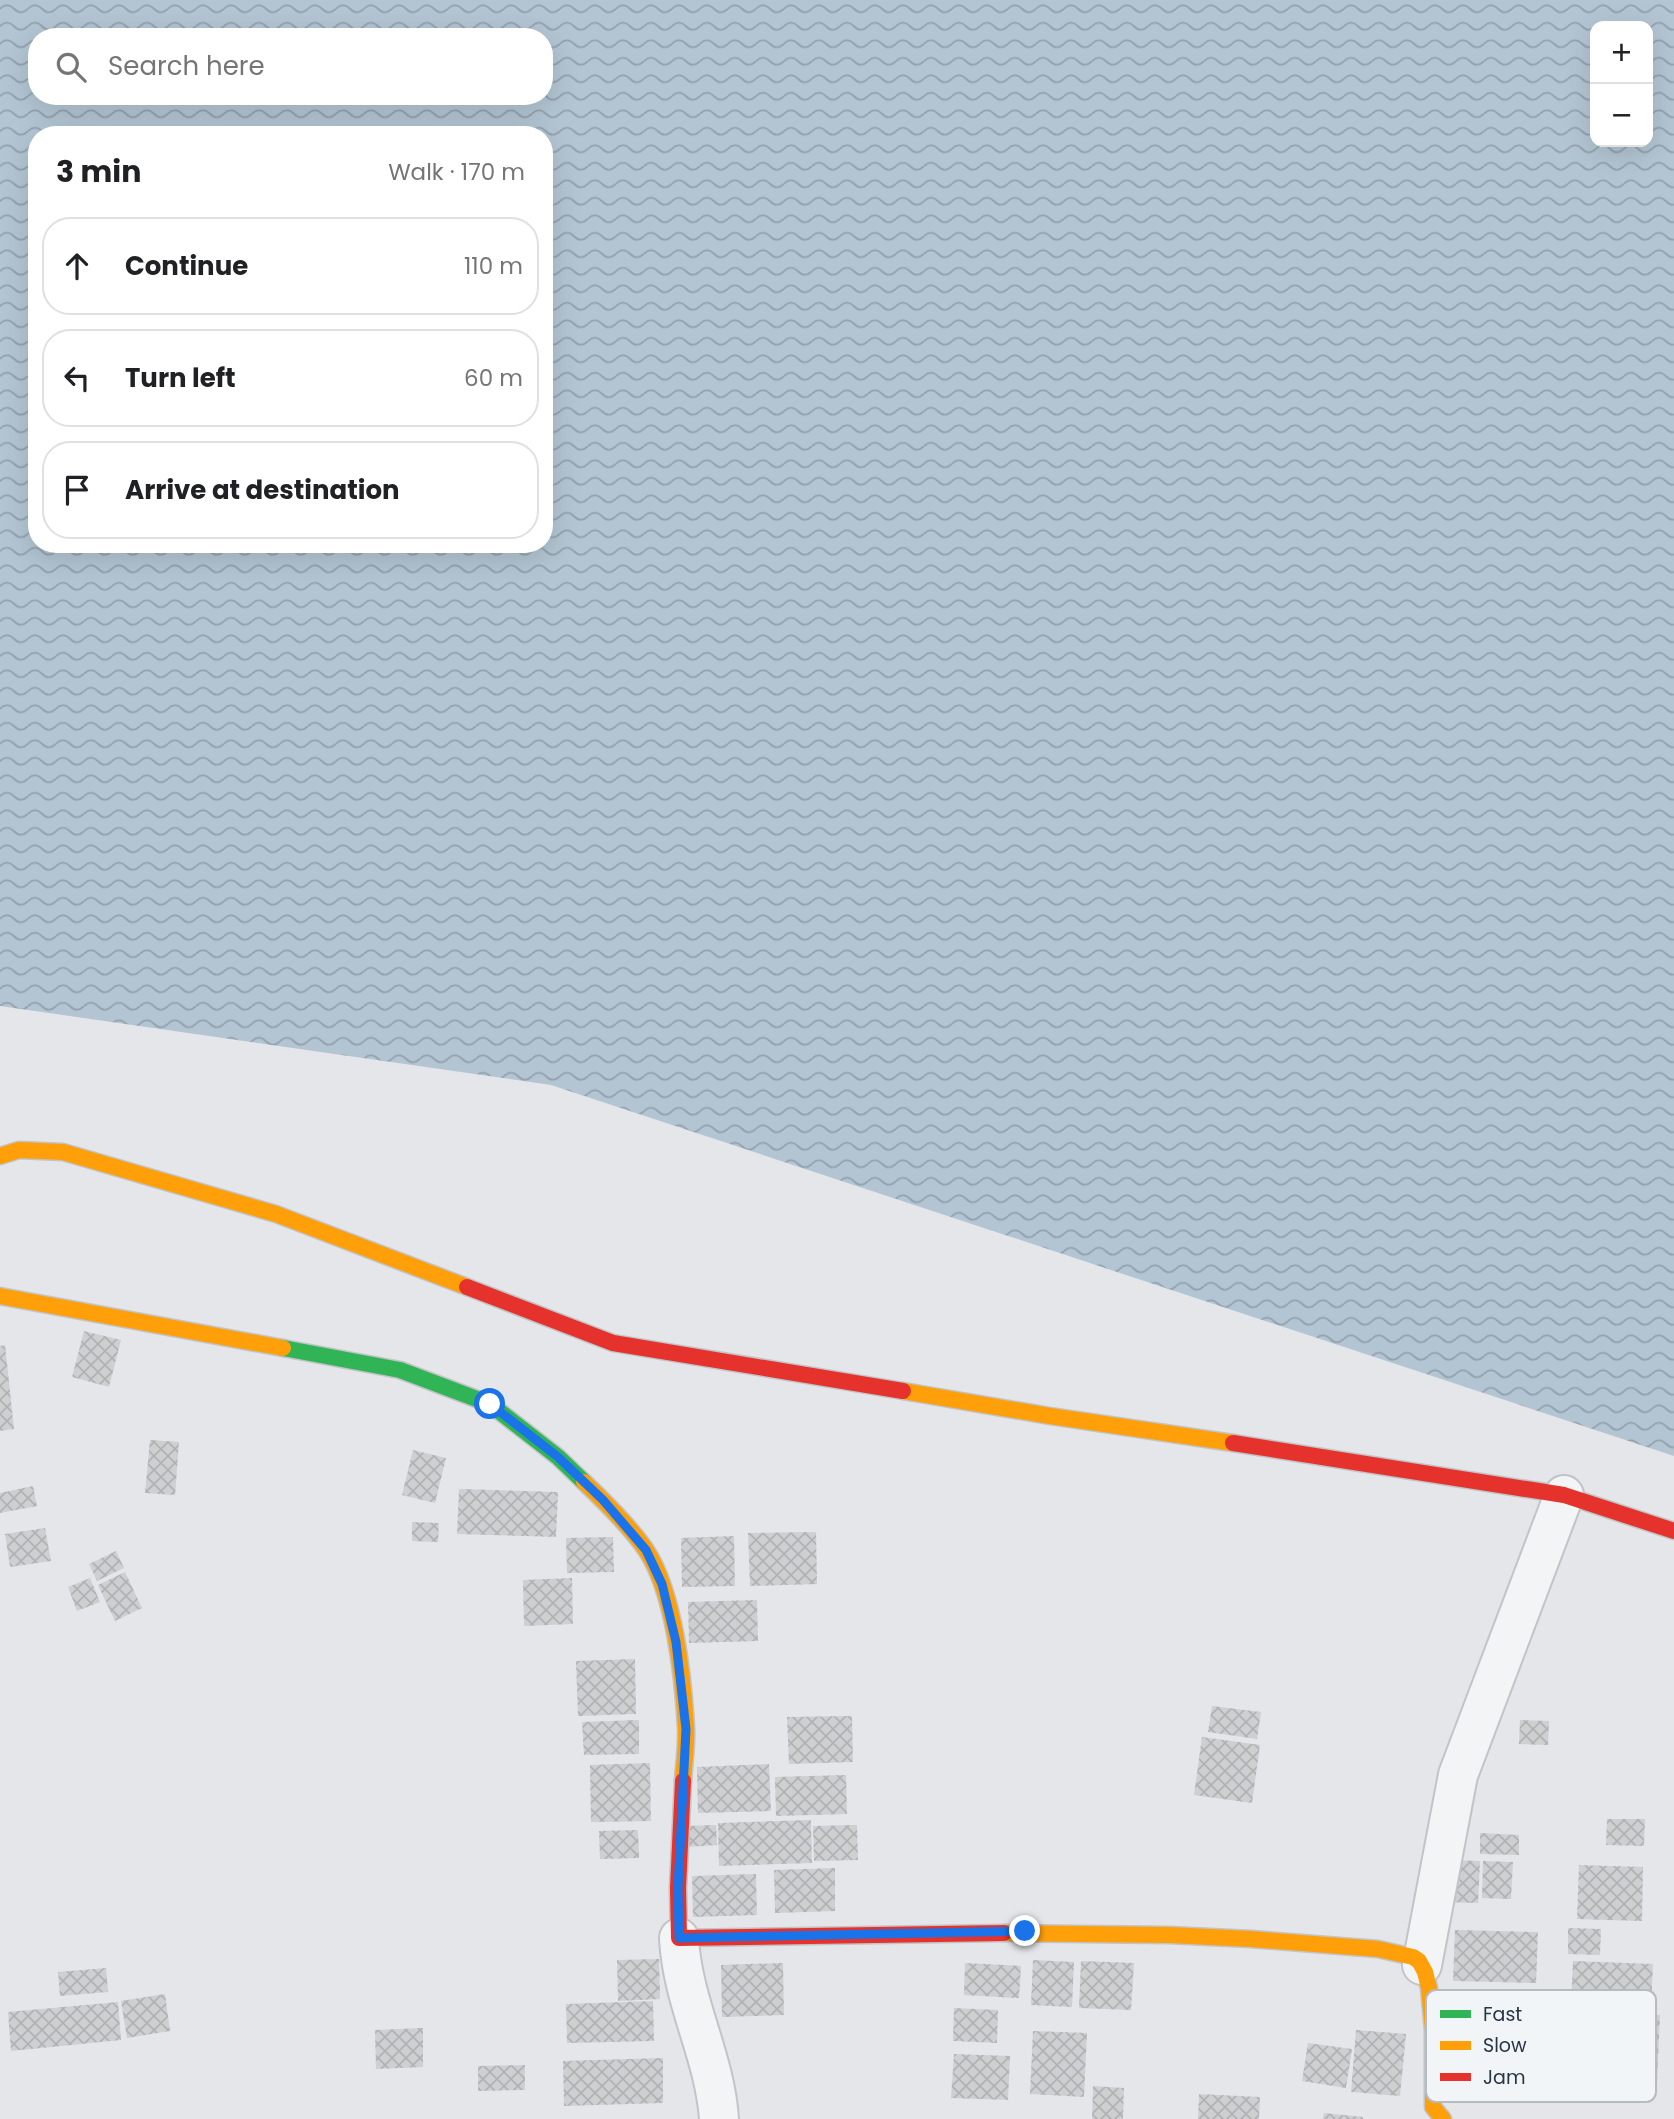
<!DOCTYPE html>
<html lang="en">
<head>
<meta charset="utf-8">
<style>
	:root { --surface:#fff; --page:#f2f2f2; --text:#202124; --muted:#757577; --line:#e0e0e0 }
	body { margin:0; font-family:Poppins,sans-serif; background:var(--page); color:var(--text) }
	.controls { position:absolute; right:21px; top:21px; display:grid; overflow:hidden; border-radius:14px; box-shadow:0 7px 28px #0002 }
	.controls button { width:63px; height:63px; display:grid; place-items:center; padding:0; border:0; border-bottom:2px solid var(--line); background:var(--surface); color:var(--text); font:35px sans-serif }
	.stop { position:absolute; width:21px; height:21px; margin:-16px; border:5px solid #1a73e8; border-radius:50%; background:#fff }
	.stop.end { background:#1a73e8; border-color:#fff; box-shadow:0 2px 7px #0008 }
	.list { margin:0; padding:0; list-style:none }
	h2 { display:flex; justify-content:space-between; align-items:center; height:91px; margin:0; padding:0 28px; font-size:30px }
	h2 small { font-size:23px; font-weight:400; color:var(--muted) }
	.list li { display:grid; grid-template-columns:46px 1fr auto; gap:21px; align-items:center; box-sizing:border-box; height:98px; margin:0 14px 14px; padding:0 14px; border:2px solid var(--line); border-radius:28px }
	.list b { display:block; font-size:26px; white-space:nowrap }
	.list em { font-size:23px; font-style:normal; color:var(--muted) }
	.icon { flex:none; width:38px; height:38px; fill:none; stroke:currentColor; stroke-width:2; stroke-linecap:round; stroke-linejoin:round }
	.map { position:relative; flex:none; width:1674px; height:2119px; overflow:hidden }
	.search { position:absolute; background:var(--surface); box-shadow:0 7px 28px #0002; left:28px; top:28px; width:525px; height:77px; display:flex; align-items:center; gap:18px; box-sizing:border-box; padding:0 24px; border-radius:28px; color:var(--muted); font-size:26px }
	.panel { position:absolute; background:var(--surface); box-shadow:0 7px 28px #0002; left:28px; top:126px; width:525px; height:427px; border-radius:28px }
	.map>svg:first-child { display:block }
</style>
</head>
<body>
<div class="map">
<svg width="1674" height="2119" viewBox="0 0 1674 2119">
	<defs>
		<pattern id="water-waves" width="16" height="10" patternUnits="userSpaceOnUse" patternTransform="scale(1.75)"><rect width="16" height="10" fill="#b3c5d3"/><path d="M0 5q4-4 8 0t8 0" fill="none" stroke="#92a1ad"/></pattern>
		<pattern id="building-cross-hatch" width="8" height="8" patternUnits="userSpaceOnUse" patternTransform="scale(1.75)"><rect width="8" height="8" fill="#cdcfd1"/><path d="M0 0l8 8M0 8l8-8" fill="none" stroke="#b0b2b5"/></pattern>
	</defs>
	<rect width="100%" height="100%" fill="#e4e6e9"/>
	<!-- water -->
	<path fill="url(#water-waves)" fill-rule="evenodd" d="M0,0H1674V1456L551,1085L0,1006ZM1595,26H1648V142H1595ZM37,37H544V96H37ZM37,135H544V544H37Z"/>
	<!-- building -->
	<g fill="url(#building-cross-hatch)">
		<path d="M84,1331L121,1340L109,1387L72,1377Z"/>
		<path d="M5,1345L14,1429L0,1431V1346Z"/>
		<path d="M150,1440L179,1442L175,1495L145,1493Z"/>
		<path d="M413,1450L446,1458L435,1503L402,1495Z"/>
		<path d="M33,1486L37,1506L0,1513V1493Z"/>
		<path d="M459,1489L558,1492L556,1537L457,1534Z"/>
		<path d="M412,1522L439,1523L438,1542L412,1541Z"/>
		<path d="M45,1528L51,1561L10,1567L5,1534Z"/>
		<path d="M816,1532L817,1584L750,1586L748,1533Z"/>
		<path d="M734,1536L735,1586L682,1587L681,1538Z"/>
		<path d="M613,1537L614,1572L567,1573L566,1538Z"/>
		<path d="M116,1551L124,1568L97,1581L89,1564Z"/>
		<path d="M125,1572L142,1608L115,1621L98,1585Z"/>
		<path d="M90,1578L100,1602L77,1611L68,1587Z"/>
		<path d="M572,1578L573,1624L524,1626L523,1580Z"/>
		<path d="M757,1600L758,1641L689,1643L688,1602Z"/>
		<path d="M635,1659L636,1714L578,1716L576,1661Z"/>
		<path d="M1212,1706L1261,1712L1257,1739L1208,1732Z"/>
		<path d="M852,1716L853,1762L789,1764L787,1717Z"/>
		<path d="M639,1720V1754L584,1755L582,1722Z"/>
		<path d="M1520,1720L1549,1721L1548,1745L1519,1744Z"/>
		<path d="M1202,1737L1260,1745L1252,1803L1194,1795Z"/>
		<path d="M650,1763L651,1821L591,1822L590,1765Z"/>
		<path d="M769,1764L771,1811L698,1813L697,1767Z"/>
		<path d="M846,1775L847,1814L776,1816L775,1777Z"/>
		<path d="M1607,1819H1645L1644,1846L1606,1845Z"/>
		<path d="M811,1820L812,1863L719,1866L718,1823Z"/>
		<path d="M716,1825L717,1845L687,1847V1826Z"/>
		<path d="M857,1825L858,1860L814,1861L813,1826Z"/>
		<path d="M638,1830L639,1858L600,1859L599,1831Z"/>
		<path d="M1480,1833L1519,1835V1855L1480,1854Z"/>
		<path d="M1444,1860L1480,1861L1478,1903L1442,1902Z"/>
		<path d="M1483,1861L1513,1862L1511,1899L1482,1898Z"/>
		<path d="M1579,1865L1643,1867L1642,1921L1577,1919Z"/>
		<path d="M835,1868V1911L775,1913L774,1870Z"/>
		<path d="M756,1874L757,1915L693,1917L692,1876Z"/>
		<path d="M1568,1928L1601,1929L1600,1955L1568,1954Z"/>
		<path d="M1455,1930L1538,1932L1536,1983L1453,1981Z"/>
		<path d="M659,1959L660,1999L618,2001L617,1960Z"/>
		<path d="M1033,1960L1074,1962L1072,2007L1031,2005Z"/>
		<path d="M1081,1961L1134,1963L1131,2010L1079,2008Z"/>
		<path d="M1573,1961L1653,1964L1651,2008L1571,2006Z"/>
		<path d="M783,1963L784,2015L722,2017L721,1965Z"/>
		<path d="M965,1963L1021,1966L1019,1998L964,1995Z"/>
		<path d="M106,1968L108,1992L60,1996L58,1972Z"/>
		<path d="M165,1994L170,2031L127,2038L121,2001Z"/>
		<path d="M653,2001L654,2041L567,2043L566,2004Z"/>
		<path d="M118,2002L121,2040L11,2051L8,2012Z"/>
		<path d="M954,2008L998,2010L997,2043L953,2041Z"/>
		<path d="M1578,2013L1660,2015L1657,2084L1575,2082Z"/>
		<path d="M423,2028V2067L376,2069L375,2030Z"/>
		<path d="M1356,2030L1406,2034L1400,2096L1351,2092Z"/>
		<path d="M1033,2031L1087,2033L1084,2097L1030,2094Z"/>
		<path d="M1308,2043L1352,2049L1346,2088L1302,2081Z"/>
		<path d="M954,2054L1010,2056L1008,2100L951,2098Z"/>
		<path d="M663,2058V2103L564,2106L563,2061Z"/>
		<path d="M525,2065V2090L478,2091V2066Z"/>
		<path d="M1093,2086L1124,2088L1123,2119H1092Z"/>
		<path d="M1199,2094L1260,2097L1259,2119H1198Z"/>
		<path d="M1324,2113L1363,2117V2119H1323Z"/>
	</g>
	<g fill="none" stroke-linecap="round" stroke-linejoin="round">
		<defs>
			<g id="street">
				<path d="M679,1938C682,2001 715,2057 719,2119"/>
				<path d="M1422,1965L1458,1775L1564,1495"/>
			</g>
			<path id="fast" d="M283,1348L400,1370L490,1404L558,1457L584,1482"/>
			<g id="slow">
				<path d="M0,1156L19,1150L63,1152L276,1214L467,1287"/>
				<path d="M0,1296L283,1348"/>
				<path d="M903,1391L1050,1416L1233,1443"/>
				<path d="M584,1482C603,1500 631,1528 646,1550C674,1592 683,1676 686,1727C687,1745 684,1763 683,1781"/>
				<path d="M1004,1933L1169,1935L1251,1939L1378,1949L1413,1957L1419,1961L1425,1972L1429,1988L1433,2030V2107L1443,2119"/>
			</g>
			<g id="jam">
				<path d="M467,1287L613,1343L903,1391"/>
				<path d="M1233,1443L1564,1495L1674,1531"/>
				<path d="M683,1781L678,1888L679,1938L1004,1933"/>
			</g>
		</defs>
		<!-- street casing -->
		<use href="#street" stroke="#c2c4c7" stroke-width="42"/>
		<!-- fast casing -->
		<use href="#fast" stroke="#c2c4c7" stroke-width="19"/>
		<!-- slow casing -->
		<use href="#slow" stroke="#c2c4c7" stroke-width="19"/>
		<!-- jam casing -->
		<use href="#jam" stroke="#c2c4c7" stroke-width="19"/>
		<!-- street -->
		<use href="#street" stroke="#f3f4f6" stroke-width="38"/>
		<!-- fast -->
		<use href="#fast" stroke="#30b455" stroke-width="16"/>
		<!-- slow -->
		<use href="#slow" stroke="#ff9f0a" stroke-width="16"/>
		<!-- jam -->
		<use href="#jam" stroke="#e5322d" stroke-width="16"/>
	</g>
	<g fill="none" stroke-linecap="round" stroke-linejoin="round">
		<!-- route -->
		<path stroke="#1a73e8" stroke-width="9" d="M490,1404L558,1457L603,1500L646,1550L662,1584L676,1642L686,1729L678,1888L679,1938L1025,1931"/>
	</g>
	<!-- legend -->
	<rect x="1426" y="1990" width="230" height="112" rx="10" fill="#f2f5f8" stroke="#b6bbc2" stroke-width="2"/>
	<rect x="1440" y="2010" width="31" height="8" fill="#30b455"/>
	<rect x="1440" y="2041" width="31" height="9" fill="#ff9f0a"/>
	<rect x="1440" y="2073" width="31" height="8" fill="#e5322d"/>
	<g font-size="19" fill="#2a3543">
		<text x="1483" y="2021">Fast</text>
		<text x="1483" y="2052">Slow</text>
		<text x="1483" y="2084">Jam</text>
	</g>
</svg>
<div class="controls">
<button>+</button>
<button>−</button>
</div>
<div class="stop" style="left:490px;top:1404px"></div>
<div class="stop end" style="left:1025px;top:1931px"></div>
<div class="search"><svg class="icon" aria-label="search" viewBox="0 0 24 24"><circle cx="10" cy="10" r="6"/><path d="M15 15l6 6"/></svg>Search here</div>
<section class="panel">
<h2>3 min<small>Walk · 170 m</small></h2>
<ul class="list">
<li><svg class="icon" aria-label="ahead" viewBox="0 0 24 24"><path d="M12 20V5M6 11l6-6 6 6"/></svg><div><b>Continue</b></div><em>110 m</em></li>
<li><svg class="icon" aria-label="left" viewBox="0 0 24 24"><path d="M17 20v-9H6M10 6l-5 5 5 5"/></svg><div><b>Turn left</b></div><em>60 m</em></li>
<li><svg class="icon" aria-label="arrive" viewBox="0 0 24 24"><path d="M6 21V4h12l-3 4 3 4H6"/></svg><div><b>Arrive at destination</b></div></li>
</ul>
</section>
</div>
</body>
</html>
